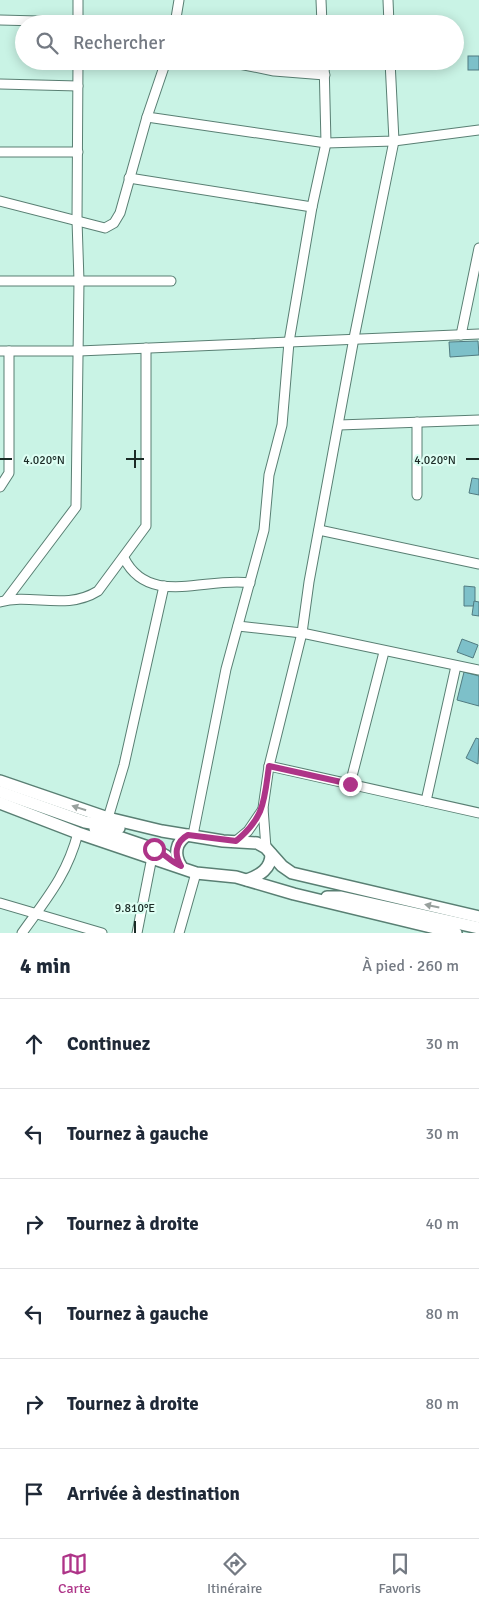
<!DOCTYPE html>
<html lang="fr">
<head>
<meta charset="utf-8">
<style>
	:root { --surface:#fff; --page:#f6f6f7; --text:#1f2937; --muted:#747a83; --line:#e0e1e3; --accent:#ae3488 }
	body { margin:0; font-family:Signika,sans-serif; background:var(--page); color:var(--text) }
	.stop { position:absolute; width:15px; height:15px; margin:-11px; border:4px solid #ae3488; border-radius:50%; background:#fff }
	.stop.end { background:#ae3488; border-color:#fff; box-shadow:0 1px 5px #0008 }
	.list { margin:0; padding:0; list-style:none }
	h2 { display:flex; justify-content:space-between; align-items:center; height:65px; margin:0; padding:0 20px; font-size:21px }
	h2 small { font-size:16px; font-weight:400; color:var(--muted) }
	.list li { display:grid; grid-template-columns:32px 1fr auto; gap:15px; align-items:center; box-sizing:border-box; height:90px; padding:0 20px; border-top:1px solid var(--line) }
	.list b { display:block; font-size:19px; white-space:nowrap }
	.list em { font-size:16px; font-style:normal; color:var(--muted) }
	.icon { flex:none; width:28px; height:28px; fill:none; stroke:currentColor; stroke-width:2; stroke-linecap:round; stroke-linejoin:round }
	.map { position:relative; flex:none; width:479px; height:933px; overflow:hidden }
	.search { position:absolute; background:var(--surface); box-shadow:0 2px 12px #0003; left:15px; right:15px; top:15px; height:55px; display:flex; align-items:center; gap:12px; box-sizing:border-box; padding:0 18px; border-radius:28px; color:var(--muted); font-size:19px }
	.sheet { height:605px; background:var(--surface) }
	nav { display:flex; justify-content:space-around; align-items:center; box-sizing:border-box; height:70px; border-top:1px solid var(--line); background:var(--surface); font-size:14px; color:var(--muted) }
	nav a { display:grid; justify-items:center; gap:2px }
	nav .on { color:var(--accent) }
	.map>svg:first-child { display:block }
</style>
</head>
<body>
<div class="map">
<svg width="479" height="933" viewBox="0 0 479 933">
	<rect width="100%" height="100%" fill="#c9f3e5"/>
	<!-- building -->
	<g fill="#7dc0c9" stroke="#517b81">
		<rect x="468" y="56" width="11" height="14"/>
		<path d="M478,341L479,355L450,357L449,342Z"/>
		<path d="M472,478L479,479V495L469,493Z"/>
		<path d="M464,586L475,587V606H464Z"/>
		<path d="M474,601L479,602V616L472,615Z"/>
		<path d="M462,639L478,645L473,658L457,652Z"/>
		<path d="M464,672L479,676V706L457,700Z"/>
		<path d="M476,738L479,739L478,764L466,758Z"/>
	</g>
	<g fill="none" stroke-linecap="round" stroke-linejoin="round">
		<defs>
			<g id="minor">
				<path d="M78,0V24"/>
				<path d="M321,0L322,24"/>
				<path d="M388,0L389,24"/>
				<path d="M0,20L78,22"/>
				<path d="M175,24L179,0"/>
				<path d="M224,61L274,71L325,75"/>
				<path d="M0,84L78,86"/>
				<path d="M147,117L326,143L394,141L479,130"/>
				<path d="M0,152H78"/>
				<path d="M129,178L312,207"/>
				<path d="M0,201L105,228L114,223L120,213L147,117L166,61"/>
				<path d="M0,281H171"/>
				<path d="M461,335L479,248"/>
				<path d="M0,351H79L479,334"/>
				<path d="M417,422V495"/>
				<path d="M339,425L479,420"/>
				<path d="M0,487L9,473V351"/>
				<path d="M319,530L479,564"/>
				<path d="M124,558C149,608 208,576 250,583"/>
				<path d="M6,600L76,507L79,281L77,220L78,61"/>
				<path d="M0,602C31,593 66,611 98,591L146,526V348"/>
				<path d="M238,626L302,633L479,670"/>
				<path d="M269,766L479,813"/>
				<path d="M350,784L384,652"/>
				<path d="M426,801L456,666"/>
				<path d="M108,818L124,765L164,586"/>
				<path d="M193,835L226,669L264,530L269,475L282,425L289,342L312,207L326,143L324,61"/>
				<path d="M236,841L248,831L263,809"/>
				<path d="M266,848L263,808L269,766L302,633L309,582L354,338L394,141L390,61"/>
				<path d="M0,903L102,933"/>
				<path d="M22,933C47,898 67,875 78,833"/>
				<path d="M137,933L152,857"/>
				<path d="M179,933L196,873"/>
			</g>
			<g id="major">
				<path d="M0,781L108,818L162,831L223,841L257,843L266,848L282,866L292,873L479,917"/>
				<path d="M0,792L85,822L119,828"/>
				<path d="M0,803L78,833L196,873L236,877L294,894L456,933"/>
				<path d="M95,829L154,849L166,856"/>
				<path d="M181,866C174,855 175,842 188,835"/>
				<path d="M247,880C260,875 271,869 271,854"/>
				<path d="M327,897H341L479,928"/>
			</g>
		</defs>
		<!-- minor casing -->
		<use href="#minor" stroke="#597f73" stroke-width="11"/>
		<!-- major casing -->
		<use href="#major" stroke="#597f73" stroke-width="14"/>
		<!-- minor -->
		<use href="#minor" stroke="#fff" stroke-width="9"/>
		<!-- major -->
		<use href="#major" stroke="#fff" stroke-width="11"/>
	</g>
	<!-- one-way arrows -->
	<defs><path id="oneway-solid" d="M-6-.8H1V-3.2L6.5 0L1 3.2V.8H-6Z" transform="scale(1.25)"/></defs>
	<g fill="#98a09d">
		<use href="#oneway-solid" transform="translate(79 808) rotate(-162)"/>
		<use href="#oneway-solid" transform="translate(432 906) rotate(-168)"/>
	</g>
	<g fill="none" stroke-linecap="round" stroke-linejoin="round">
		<!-- route -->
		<path stroke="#ae3488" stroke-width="6" d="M154,849C165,853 170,862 181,866C174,855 175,842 188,835L236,841C265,817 264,801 269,766L350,784"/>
	</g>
	<!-- ticks -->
	<path fill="none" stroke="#1b2b26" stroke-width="2" d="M135,450V468M0,459H12M126,459H144M466,459H479M135,921V933"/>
	<g font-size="12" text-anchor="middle" fill="#1b2b26" stroke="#ddfef3" stroke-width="4.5" stroke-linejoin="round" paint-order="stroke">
		<text x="44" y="464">4.020°N</text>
		<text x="435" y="464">4.020°N</text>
		<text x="135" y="912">9.810°E</text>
	</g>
</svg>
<div class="stop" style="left:154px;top:849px"></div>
<div class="stop end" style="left:350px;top:784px"></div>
<div class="search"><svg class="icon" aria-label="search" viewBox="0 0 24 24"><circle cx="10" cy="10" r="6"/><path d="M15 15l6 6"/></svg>Rechercher</div>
</div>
<section class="sheet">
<h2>4 min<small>À pied · 260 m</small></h2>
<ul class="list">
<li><svg class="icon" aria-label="ahead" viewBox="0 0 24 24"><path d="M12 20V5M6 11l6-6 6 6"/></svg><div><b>Continuez</b></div><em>30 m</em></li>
<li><svg class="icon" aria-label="left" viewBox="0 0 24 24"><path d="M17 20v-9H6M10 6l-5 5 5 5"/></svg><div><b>Tournez à gauche</b></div><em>30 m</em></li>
<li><svg class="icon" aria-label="right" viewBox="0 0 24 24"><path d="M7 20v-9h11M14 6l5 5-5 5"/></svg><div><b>Tournez à droite</b></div><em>40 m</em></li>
<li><svg class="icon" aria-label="left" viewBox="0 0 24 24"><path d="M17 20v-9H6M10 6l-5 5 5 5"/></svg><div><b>Tournez à gauche</b></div><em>80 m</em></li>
<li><svg class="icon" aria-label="right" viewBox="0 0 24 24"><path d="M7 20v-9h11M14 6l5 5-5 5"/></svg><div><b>Tournez à droite</b></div><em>80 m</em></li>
<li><svg class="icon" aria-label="arrive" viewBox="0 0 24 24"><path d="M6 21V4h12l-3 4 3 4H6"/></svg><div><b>Arrivée à destination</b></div></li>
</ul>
</section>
<nav>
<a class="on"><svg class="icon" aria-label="map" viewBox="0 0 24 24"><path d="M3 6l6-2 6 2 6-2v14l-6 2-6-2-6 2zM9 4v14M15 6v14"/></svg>Carte</a>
<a><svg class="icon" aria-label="directions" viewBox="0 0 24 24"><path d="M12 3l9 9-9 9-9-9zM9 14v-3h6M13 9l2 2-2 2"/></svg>Itinéraire</a>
<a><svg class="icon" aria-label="saved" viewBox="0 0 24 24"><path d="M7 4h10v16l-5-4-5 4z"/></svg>Favoris</a>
</nav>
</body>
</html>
